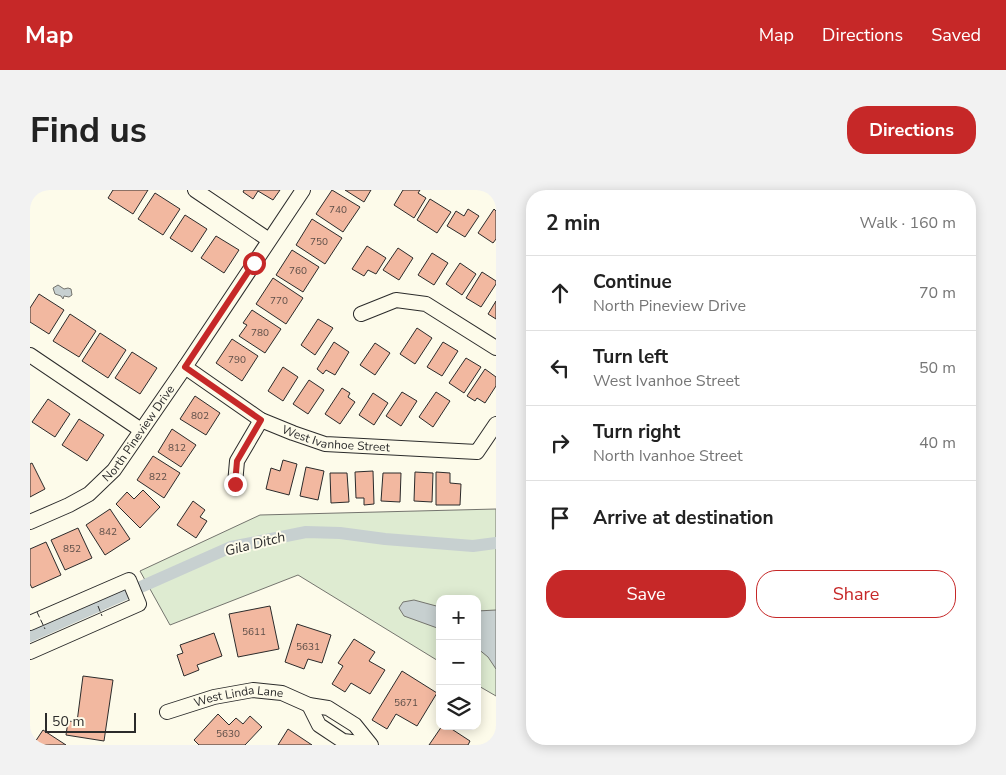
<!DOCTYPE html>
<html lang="en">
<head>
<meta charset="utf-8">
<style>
	:root { --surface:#fff; --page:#f2f2f2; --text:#222; --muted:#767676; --line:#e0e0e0; --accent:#c62828 }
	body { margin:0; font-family:"Nunito Sans",sans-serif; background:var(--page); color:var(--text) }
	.controls { position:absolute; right:15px; bottom:15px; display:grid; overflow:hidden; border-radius:10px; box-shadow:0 2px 12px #0003 }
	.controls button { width:45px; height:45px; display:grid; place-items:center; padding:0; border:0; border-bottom:1px solid var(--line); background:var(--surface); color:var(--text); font:25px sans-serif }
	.scale { position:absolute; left:15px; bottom:12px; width:91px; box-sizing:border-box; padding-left:5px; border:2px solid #2b2b2b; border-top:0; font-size:14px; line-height:18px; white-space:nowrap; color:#2b2b2b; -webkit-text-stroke:4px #fdfbea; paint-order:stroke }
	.stop { position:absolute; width:15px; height:15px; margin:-11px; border:4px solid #c62828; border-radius:50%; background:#fff }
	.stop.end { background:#c62828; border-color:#fff; box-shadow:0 1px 5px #0008 }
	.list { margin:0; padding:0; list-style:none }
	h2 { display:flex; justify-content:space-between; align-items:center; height:65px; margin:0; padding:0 20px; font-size:21px }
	h2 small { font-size:16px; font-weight:400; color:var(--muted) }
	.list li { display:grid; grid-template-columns:32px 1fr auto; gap:15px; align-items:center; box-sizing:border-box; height:75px; padding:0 20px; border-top:1px solid var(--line) }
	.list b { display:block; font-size:19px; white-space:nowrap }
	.list p { margin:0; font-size:16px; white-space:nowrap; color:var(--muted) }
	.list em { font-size:16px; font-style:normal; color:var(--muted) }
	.actions { display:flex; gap:10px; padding:15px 20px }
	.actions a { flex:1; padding:11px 0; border:1px solid var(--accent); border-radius:20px; text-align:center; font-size:18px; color:var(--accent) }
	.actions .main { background:var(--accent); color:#fff }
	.icon { flex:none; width:28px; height:28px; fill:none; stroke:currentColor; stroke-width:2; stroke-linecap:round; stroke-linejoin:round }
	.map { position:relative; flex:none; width:466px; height:555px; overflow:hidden; border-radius:20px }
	header { display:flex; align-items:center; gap:30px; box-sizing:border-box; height:70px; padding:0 25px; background:var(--accent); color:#fff }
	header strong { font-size:24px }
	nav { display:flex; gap:28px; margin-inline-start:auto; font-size:18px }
	.intro { display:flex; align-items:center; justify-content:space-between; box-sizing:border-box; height:120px; padding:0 30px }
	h1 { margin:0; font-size:35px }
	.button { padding:12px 22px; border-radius:20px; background:var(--accent); color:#fff; font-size:18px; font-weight:700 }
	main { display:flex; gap:30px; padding:0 30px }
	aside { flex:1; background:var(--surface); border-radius:20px; box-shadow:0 2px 12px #0003 }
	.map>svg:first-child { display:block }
</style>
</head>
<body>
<header>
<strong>Map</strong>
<nav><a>Map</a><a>Directions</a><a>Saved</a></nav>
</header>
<div class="intro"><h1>Find us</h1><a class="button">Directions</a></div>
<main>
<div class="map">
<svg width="466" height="555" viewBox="0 0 466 555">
	<rect width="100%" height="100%" fill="#fdfbea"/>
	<!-- green -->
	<path fill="#deebd1" stroke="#74746e" d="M466,319V506L447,495V409H410V472L268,385L140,435L110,381L230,325Z"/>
	<!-- water -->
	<g fill="#c7d0d0" stroke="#74746e">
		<path d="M28,95L34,99L38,98L41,99L42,105L39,107L34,106L33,109L31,106L25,104L23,98Z"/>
		<path d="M384,410L410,417V439L374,426L369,418L373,412Z"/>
		<path d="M466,420V479L458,467L447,458V421Z"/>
	</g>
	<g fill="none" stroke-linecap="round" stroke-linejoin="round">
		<!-- canal -->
		<path stroke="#c7d0d0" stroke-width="12" d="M0,446L201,357L276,342L310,343L355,349L443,356L466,353"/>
	</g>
	<!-- building -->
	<g fill="#f2b8a0" stroke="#2b2b2b">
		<path d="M83,0H118L103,24L78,8Z"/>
		<path d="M214,0H250L243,10L228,1L223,9L213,2Z"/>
		<path d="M302,0L330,17L313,42L286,24Z"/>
		<path d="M315,0H341L334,12Z"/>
		<path d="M373,0H390L388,3L396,8L384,28L364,15Z"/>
		<path d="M125,3L150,19L133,45L108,29Z"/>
		<path d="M400,9L421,22L407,43L387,30Z"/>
		<path d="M438,19L449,26L435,47L417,36L426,21L434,26Z"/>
		<path d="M464,19L466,21V49L463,53L448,43Z"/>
		<path d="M155,25L177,39L162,62L140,48Z"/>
		<path d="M282,29L312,48L295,74L266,55Z"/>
		<path d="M186,46L209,60L194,83L171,68Z"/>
		<path d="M337,56L356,68L346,84L338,80L334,86L322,79Z"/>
		<path d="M368,58L383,68L369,90L353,80Z"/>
		<path d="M262,60L289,77L273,102L246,85Z"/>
		<path d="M402,63L418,73L404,95L388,85Z"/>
		<path d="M430,73L446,84L432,105L416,94Z"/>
		<path d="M452,82L466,91V94L451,117L436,108Z"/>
		<path d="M243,88L273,108L256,134L226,114Z"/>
		<path d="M9,104L34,120L19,144L0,132V118Z"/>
		<path d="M466,111V129L458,124Z"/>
		<path d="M222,120L251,139L235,163L209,146L217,135L213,133Z"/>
		<path d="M40,124L66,141L49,167L23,151Z"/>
		<path d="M288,129L303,138L285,165L271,155Z"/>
		<path d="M387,138L402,148L385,174L370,164Z"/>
		<path d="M70,143L96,160L78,188L52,171Z"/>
		<path d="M202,149L228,166L212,191L186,173Z"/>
		<path d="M304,152L319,162L305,185L296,180L293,184L287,179Z"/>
		<path d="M413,152L428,161L412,186L397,177Z"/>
		<path d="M345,153L360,163L345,185L330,175Z"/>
		<path d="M102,162L127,178L110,204L85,188Z"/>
		<path d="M436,168L451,177L434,203L419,193Z"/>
		<path d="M253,177L268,187L253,211L238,201Z"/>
		<path d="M455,179L466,187V196L455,213L447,208L445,211L437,206Z"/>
		<path d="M279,190L294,200L278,224L263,214Z"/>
		<path d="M312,198L320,203L318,207L325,212L310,234L295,224Z"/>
		<path d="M372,202L387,211L371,236L356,226Z"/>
		<path d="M406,202L420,211L403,237L389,227Z"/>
		<path d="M343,203L358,213L344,235L329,225Z"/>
		<path d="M165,206L190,223L176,245L150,229Z"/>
		<path d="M18,209L40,224L25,247L2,232Z"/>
		<path d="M49,229L74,245L57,271L32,255Z"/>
		<path d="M142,239L166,255L151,277L128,262Z"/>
		<path d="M123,266L150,283L134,308L107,290Z"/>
		<path d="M253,270L267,274L259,305L236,299L241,278L250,281Z"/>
		<path d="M2,273L15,299L0,307V274Z"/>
		<path d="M276,277L294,281L288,310L270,306Z"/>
		<path d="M343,281L344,314L334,315V308H326L325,282Z"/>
		<path d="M385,282L403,283L402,312L384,311Z"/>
		<path d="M406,282L420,283V293L431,294L430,315H406Z"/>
		<path d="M300,283H317L319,312L301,313Z"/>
		<path d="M353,283H371L370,312L351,311Z"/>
		<path d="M113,300L130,317L110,338L86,314L97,302L104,309Z"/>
		<path d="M163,311L175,320L170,327L177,331L166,348L147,335Z"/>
		<path d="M80,319L100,349L75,365L56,335Z"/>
		<path d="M48,338L62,368L35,380L21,350Z"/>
		<path d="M16,352L31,385L2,398L0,394V359Z"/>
		<path d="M240,416L249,459L208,467L199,424Z"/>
		<path d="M267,434L301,445L292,473L278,469L274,479L255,472Z"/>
		<path d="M184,443L192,466L167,475L169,480L154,486L147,465L153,463L150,455Z"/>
		<path d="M324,449L345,462L339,471L355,480L340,504L321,493L315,502L302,494L313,476L308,473Z"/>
		<path d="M372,481L407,503L387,536L366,524L357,539L342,530Z"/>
		<path d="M53,486L83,490L74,551L36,545L38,531L47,532Z"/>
		<path d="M188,524L199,535L206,528L213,534L220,526L232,537L215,555H169L164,550Z"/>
		<path d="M412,536H417L440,551L438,555H399Z"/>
		<path d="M258,539L282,555H248Z"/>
		<path d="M13,540L36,555H3Z"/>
	</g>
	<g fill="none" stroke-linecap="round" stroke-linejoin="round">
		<defs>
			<g id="minor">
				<path d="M165,0L239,50"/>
				<path d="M331,124L366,110L396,114L466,158"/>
				<path d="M0,165L111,240"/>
				<path id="s1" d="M155,177L231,230L263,243L295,254L447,262L466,234"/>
				<path d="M205,294L207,271L231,230"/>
				<path id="s2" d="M0,332L39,315L59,304L84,280L155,177L273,0"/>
				<path d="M0,433L99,390L109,414L0,462"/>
				<path d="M279,515L289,535L313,551L339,554"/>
				<path id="s3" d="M137,522L184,507L223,500L252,503L279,515L298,518L325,535L341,555"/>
			</g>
		</defs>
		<!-- minor casing -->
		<use href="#minor" stroke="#2b2b2b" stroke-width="16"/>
		<!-- minor -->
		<use href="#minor" stroke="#fdfbea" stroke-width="14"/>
		<!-- fence -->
		<g stroke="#2b2b2b" stroke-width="1" stroke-dasharray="6 2.5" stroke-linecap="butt">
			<path d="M68,416L72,426"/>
			<path d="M7,422L15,439"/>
		</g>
	</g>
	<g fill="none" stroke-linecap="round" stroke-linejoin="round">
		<!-- route -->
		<path stroke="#c62828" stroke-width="6" d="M205,294L207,271L231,230L155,177L224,73"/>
	</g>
	<g text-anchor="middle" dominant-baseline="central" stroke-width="4" stroke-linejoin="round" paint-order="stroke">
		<!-- number labels -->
		<g font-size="10" fill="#5d4e48">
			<text x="308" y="20">740</text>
			<text x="289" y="52">750</text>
			<text x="268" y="81">760</text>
			<text x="249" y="111">770</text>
			<text x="230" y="143">780</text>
			<text x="207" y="170">790</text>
			<text x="170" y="226">802</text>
			<text x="147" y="258">812</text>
			<text x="128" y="287">822</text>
			<text x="78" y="342">842</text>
			<text x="42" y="359">852</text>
			<text x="224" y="442">5611</text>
			<text x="278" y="457">5631</text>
			<text x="376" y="513">5671</text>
			<text x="198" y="544">5630</text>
		</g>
		<!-- street labels -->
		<g font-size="12" fill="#2b2b2b" stroke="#fdfbea">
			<text stroke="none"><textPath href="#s2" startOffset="144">North Pineview Drive</textPath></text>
			<text stroke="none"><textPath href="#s1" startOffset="171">West Ivanhoe Street</textPath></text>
			<text stroke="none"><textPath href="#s3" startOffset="74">West Linda Lane</textPath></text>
		</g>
		<!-- water labels -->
		<g font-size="14" font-style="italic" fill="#2b2b2b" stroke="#fdfbea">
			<text transform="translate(225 354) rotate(-14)">Gila Ditch</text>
		</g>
	</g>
</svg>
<div class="controls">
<button>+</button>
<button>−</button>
<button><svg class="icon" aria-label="layers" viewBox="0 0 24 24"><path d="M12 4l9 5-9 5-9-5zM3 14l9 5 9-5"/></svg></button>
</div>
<div class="scale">50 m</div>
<div class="stop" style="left:224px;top:73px"></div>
<div class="stop end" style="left:205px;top:294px"></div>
</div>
<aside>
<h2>2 min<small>Walk · 160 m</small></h2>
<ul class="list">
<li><svg class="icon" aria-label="ahead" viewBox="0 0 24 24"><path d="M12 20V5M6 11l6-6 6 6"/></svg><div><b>Continue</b><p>North Pineview Drive</p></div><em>70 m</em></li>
<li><svg class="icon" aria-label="left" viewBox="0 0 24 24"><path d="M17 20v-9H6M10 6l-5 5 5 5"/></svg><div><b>Turn left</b><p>West Ivanhoe Street</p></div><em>50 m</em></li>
<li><svg class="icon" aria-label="right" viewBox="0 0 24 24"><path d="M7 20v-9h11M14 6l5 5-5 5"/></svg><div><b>Turn right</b><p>North Ivanhoe Street</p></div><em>40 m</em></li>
<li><svg class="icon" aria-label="arrive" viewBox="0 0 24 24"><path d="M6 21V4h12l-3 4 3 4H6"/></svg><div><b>Arrive at destination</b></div></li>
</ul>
<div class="actions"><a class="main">Save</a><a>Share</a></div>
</aside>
</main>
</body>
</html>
